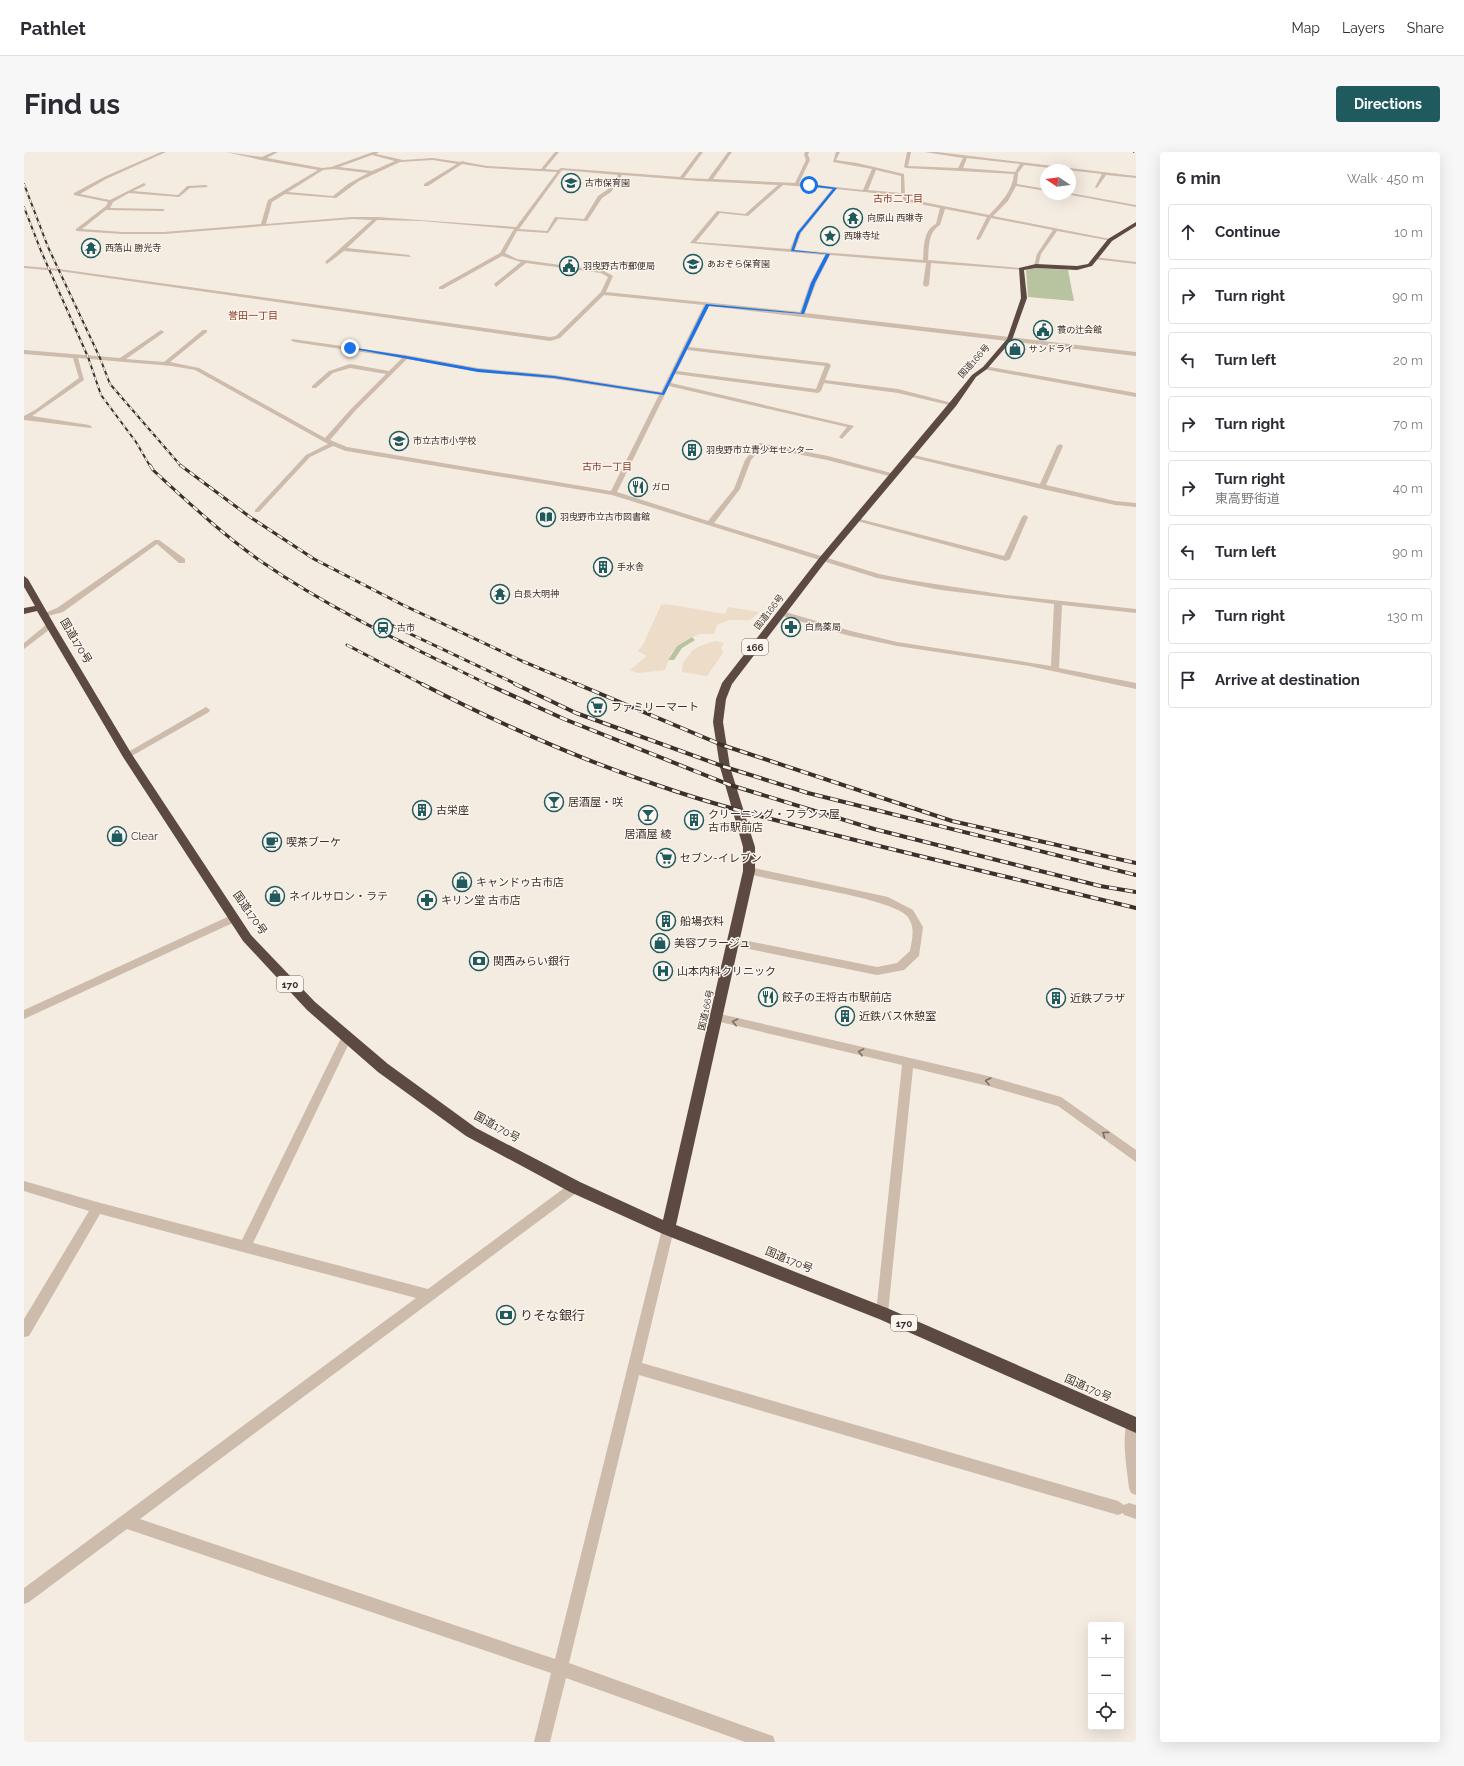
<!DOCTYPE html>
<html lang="en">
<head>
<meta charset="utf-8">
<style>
	:root { --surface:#fff; --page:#f7f7f7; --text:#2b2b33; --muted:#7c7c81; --line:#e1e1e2; --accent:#1f5a5e }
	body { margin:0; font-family:Raleway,"Noto Sans JP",sans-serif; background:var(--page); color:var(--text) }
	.controls { position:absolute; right:12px; bottom:12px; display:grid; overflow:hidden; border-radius:4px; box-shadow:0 4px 16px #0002 }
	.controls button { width:36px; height:36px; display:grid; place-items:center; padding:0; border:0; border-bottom:1px solid var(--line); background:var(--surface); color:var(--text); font:20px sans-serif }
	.compass { position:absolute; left:1016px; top:12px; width:36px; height:36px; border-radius:50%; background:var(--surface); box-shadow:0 4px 16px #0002; rotate:283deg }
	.stop { position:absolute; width:12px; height:12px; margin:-9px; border:3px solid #1a73e8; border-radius:50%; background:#fff }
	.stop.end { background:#1a73e8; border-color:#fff; box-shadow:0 1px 4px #0008 }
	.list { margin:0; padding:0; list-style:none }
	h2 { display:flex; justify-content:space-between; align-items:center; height:52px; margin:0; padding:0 16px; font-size:17px }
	h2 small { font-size:13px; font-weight:400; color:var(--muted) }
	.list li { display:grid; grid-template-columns:26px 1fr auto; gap:12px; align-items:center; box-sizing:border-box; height:56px; margin:0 8px 8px; padding:0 8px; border:1px solid var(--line); border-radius:4px }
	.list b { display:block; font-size:15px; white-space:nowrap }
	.list p { margin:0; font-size:13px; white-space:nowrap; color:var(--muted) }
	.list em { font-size:13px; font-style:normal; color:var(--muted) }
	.icon { flex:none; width:22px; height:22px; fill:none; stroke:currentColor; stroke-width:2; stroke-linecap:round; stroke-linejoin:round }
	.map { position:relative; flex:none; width:1112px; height:1590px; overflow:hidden; border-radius:4px }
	header { display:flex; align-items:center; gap:24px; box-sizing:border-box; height:56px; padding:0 20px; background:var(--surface); border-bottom:1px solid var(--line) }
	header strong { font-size:19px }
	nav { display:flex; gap:22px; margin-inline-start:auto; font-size:14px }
	.intro { display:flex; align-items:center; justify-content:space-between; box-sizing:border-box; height:96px; padding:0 24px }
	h1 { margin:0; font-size:28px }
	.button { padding:10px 18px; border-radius:4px; background:var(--accent); color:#fff; font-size:14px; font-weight:700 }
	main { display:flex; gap:24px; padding:0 24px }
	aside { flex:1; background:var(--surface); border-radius:4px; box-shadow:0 4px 16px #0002 }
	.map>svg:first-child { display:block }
</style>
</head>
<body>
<header>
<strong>Pathlet</strong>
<nav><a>Map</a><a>Layers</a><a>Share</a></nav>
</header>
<div class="intro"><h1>Find us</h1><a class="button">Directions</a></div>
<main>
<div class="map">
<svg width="1112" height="1590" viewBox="0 0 1112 1590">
	<rect width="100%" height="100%" fill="#f4ebe1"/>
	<!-- green -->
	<g fill="#b8c4a0">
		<path d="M1012,116L1044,118L1050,149L1004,145L1002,118Z"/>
		<path d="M668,485L671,488L658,496L650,508H644L653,494Z"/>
	</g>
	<!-- plaza -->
	<g fill="#ecdcc8">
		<path d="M642,452L701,462L704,455L735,460L726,468H705L693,473L690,482H676L663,487L653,494L647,501L641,518L614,521L606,518L623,504L614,499L619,493L637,453Z"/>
		<path d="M691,489L700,491L697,496L699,501L683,524L658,520L659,511L669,498L676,494Z"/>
	</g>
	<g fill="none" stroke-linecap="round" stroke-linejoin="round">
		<!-- minor -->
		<g fill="#cdbbac" fill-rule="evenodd">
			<path d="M137,0H142L82,27L56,42L86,48L120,31L122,33L109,39L154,43L163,34L182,33L184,35L166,36L155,45L105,41L89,50L86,56L139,57L141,58L139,59L82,58L58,77L98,80H140L237,72L244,48L294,18L237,8L202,0L238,5L249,0H254L243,6L298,16L307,15L349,0H355L352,2L379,8L409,6L436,10L439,9L441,10L463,14L517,17L531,0H535L521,17L534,18L537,16L656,25L675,0H679L660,26L684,27L704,0H708L689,27L771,31L782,8L780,3L781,0H785L784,3L786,8L775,31L839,38L848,17L809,10L812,0H816L812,8L833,11L880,22L881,43L884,47L965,63C977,50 988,40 990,22L882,16L880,15L883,0H887L884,14L934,16L939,6L901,0H913L1112,24V26L1082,23L1073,36L1071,35L1078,22L1000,13L994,21L993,32L1022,37V39L992,34L984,49L969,64L1086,87L1088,89L1033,79L1017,102L1014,114L1012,115L1010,114L1013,102L1029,78L967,66L956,87L954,88L952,87L963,65L921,57L916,73C904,80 905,95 904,108L997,116L999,118L907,111L905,133L902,135L899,133L902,111L806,103L792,131L781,161L1112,200V204L685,154L665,195L804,211L807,213L801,228L874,237L932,252L929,254L874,241L800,231L797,239L794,241L651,222L647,231L830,274L818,287L815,285L823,275L645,234L593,340L684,369L710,337L721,308L734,292L736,291L804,304L871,322V324L869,325L803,308L738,295L727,308L716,337L690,371L855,422L885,428L982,443L1112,457V461L1038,453L1035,516L1112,531V537L1005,514L873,494L822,483L755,463V459H758L827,479L873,490L1027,514L1030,452L917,438L853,426L588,343L322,299L309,294L286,305L235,360H231V358L282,303L304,292L171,218L148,214L54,206L60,228L8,264L65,273L68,275L67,276L0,268V264L11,258L55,226L49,206L0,202V198L96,206L137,178L140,180L139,181L102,207L140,210L179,178H183V180L146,210L175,216L301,286L327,257L362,222L326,216L309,221L292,236H288V234L305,219L326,212L365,219L378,206L270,190L267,188L268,187L382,203L454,216L530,223L637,240L680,153L580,143L536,186L526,189L35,119L0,116V114L35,117L526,185L532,184L577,140L584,125L577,121L502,111L472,135L470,132L497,110L478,104L419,137H415V135L476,101L490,77L398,69L353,68L323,96L385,103L387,105L320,99L303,112L301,110L348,68L328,67L140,82H98L52,79V77L82,54L84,50L50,43V41L80,25ZM348,3L371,9L348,19L315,15ZM943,6L996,12L991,20L939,16ZM409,8L433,12L400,32V34H404L438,12L463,16L533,20L492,75L353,65H328L242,72L248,50L261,42L312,46L335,29L376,10ZM310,17L344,21L324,32L309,44L264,40L299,18ZM538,18L594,23L583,38L574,44L560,67L531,65L523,79L495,77ZM852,18L877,24V41L844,38ZM598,23L675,29L754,33L721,62L693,59L666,91L801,103L786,131L776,160L582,140L589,124L580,119L493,107L481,101L493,79L524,81L534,67L563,69L578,46L587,40ZM759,33L808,37L773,80L766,97L672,90L696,61L724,64ZM812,37L878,44L880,49L916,56L912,72C899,78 900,96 899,108L771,98L777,81ZM663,198L801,214L792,237L653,219ZM383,207L454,220L530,227L635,243L587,339L323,295L306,288L331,259Z"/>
			<path d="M1046,41L1112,53V55L1042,42Z"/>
			<path d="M1071,105L1112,110V112L1069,107Z"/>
			<path d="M961,214L1112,241V245L959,217V215Z"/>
			<path d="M1036,292L1039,294L1022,333L1091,349L1112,351V355L1091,353L1018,337L882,304L885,302L1016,332L1033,294Z"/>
			<path d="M1001,363L1004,365L986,407L982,409L829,368L832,366L980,404L998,365Z"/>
			<path d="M131,388H135L161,407V411H155L133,392L39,460L20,465L16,463L33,456Z"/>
			<path d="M23,472H29L30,474L0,497V491Z"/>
			<path d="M182,555L186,558L185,560L106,605H100L99,603Z"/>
			<path d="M725,715L864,745L889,758L899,775L895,804L880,818L853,823L705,793L704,790L705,787L709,786L853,815L873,811L886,799C888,787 892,775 883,764C866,745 753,731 722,721L720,719L722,717Z"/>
			<path d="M210,762L213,763L215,766L213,769L0,867V858Z"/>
			<path d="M692,861L964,924L1037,945L1112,998V1010L1034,954L964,934L889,916L864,1161L863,1166L858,1167L853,1166L852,1161L878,913L692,869L688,868L687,865L688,862Z"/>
			<path d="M323,881L327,882L328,885L229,1091L404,1137L547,1031L551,1030L555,1031L557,1035L555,1039L116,1367L531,1507L638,1077L640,1073L644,1071L648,1073L650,1077L618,1211L1094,1349L1100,1353L1105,1351L1112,1353V1367L1100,1363L1099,1361L1094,1363L615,1223L545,1511L743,1582L749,1584L751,1590H721L542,1526L526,1590H510L527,1521L103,1377L5,1450L0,1452V1436L392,1146L76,1062L5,1184L0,1185V1167L65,1059L0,1039V1029L73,1050L218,1088L319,882Z"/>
			<path d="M1109,1265L1112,1266V1343L1107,1341L1105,1336C1103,1316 1097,1286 1104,1267Z"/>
		</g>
		<!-- highway -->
		<g fill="#5c4a42" fill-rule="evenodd">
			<rect x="1109" y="0" width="3" height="1"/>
			<path d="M1112,70V74L1088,89L1068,114L1053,118L1012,116L1000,118L1003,146L988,188L963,217L952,225L932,254L802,409L708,532L702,547L699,570L706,615L731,695V719L652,1073L863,1156L1112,1265V1281L855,1167L639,1082L546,1040L442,984L354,920L283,858L219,789L99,605L13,459L0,462V456L11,454L0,435V424L4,427L31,474L107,601L227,783L291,850L364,912L452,976L556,1030L639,1068L719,719V695L696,615L689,570L692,547L698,531L796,405L926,250L948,223L959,215L983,187L997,146L995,116L1012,112L1053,114L1064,112L1084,87Z"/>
		</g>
		<defs>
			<g id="rail-far2">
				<path d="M0,32L24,95L76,206L86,232L157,314"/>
				<path d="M0,55L17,99L64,205L77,243L112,290L126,314"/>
			</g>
			<g id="rail-far1">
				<path d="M126,313L129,318C164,350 199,383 238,410C309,459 388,495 465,533"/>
				<path d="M156,313L226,365L290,407L377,452L498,509L555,533"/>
				<path d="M359,469L494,533"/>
				<path d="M323,493L400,533"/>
			</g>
			<g id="rail">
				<path d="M398,532C474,571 552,606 633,633C693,654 754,669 815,684C914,709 1013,732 1112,756"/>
				<path d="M463,532L540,567L706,633L850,677L1076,734L1112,740"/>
				<path d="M491,532L552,561L701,615L784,641L1112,723"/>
				<path d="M553,532L698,593L928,669L1112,711"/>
			</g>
		</defs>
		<!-- rail-far2 casing -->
		<use href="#rail-far2" stroke="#3b302b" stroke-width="2"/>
		<!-- rail-far1 casing -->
		<use href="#rail-far1" stroke="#3b302b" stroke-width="3"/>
		<!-- rail casing -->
		<use href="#rail" stroke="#3b302b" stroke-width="4"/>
		<!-- rail-far2 -->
		<use href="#rail-far2" stroke="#fbf5ee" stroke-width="1.5" stroke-dasharray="4" stroke-linecap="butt"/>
		<!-- rail-far1 -->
		<use href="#rail-far1" stroke="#fbf5ee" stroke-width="2" stroke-dasharray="6" stroke-linecap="butt"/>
		<!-- rail -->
		<use href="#rail" stroke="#fbf5ee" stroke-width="2.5" stroke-dasharray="8" stroke-linecap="butt"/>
	</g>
	<!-- one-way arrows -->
	<defs><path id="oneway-chevron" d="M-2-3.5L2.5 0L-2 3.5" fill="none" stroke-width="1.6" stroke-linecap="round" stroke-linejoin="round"/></defs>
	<g stroke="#7d6f65">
		<use href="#oneway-chevron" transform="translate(711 870) rotate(-167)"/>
		<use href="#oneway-chevron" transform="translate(837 900) rotate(-167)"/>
		<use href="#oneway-chevron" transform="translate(964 929) rotate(-166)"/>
		<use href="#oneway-chevron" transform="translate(1081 982) rotate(-144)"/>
	</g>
	<!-- route -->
	<path fill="#1a73e8" d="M785,32L813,36L776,81L770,98L806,102L791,131L780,162L685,154L640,243L530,226L454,220L325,196L326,195L382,204L454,217L530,224L638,241L682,152L777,161L787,131L802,102L767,99L773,81L809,37L784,34Z"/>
	<!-- icons -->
	<defs>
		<symbol id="school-ring" viewBox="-11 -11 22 22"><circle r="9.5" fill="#fbf5ee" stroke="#1f5a5e" stroke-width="1.5"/><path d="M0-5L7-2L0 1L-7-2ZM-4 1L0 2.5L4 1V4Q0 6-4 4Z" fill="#1f5a5e"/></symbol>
		<symbol id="temple-ring" viewBox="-11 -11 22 22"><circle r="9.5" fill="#fbf5ee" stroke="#1f5a5e" stroke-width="1.5"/><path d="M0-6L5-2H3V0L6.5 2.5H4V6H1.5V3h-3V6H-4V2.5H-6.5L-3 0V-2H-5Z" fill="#1f5a5e"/></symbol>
		<symbol id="sight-ring" viewBox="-11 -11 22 22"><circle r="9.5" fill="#fbf5ee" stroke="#1f5a5e" stroke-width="1.5"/><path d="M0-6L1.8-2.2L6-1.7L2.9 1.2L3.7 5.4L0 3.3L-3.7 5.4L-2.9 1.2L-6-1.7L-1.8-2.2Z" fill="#1f5a5e"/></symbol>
		<symbol id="civic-ring" viewBox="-11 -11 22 22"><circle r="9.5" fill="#fbf5ee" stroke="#1f5a5e" stroke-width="1.5"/><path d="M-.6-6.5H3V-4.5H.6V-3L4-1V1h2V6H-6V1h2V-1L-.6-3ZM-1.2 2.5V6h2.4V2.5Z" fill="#1f5a5e"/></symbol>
		<symbol id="shop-ring" viewBox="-11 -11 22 22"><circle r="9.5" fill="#fbf5ee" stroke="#1f5a5e" stroke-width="1.5"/><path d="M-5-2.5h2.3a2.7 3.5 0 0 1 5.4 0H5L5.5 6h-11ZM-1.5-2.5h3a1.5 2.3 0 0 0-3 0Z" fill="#1f5a5e"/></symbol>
		<symbol id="building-ring" viewBox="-11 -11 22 22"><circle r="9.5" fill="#fbf5ee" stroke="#1f5a5e" stroke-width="1.5"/><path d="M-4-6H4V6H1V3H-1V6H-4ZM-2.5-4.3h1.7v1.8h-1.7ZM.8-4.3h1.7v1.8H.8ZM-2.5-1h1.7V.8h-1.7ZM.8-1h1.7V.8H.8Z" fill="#1f5a5e"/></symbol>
		<symbol id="restaurant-ring" viewBox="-11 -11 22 22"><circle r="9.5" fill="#fbf5ee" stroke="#1f5a5e" stroke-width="1.5"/><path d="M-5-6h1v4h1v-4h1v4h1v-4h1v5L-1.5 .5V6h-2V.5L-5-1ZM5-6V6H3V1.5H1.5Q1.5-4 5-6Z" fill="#1f5a5e"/></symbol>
		<symbol id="library-ring" viewBox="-11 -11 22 22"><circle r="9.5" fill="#fbf5ee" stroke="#1f5a5e" stroke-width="1.5"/><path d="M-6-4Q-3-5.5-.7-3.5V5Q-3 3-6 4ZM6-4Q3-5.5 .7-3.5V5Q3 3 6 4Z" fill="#1f5a5e"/></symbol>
		<symbol id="pharmacy-ring" viewBox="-11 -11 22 22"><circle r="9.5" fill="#fbf5ee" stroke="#1f5a5e" stroke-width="1.5"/><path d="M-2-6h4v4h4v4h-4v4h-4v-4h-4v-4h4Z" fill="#1f5a5e"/></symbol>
		<symbol id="station-ring" viewBox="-11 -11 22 22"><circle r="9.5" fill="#fbf5ee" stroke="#1f5a5e" stroke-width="1.5"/><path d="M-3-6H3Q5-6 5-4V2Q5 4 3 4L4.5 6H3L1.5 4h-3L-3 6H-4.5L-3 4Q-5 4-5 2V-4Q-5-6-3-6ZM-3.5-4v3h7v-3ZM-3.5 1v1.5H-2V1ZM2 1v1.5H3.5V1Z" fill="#1f5a5e"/></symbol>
		<symbol id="supermarket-ring" viewBox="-11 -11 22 22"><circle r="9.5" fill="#fbf5ee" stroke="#1f5a5e" stroke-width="1.5"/><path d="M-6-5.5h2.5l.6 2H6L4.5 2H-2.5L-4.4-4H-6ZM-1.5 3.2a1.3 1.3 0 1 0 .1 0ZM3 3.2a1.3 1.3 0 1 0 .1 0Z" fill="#1f5a5e"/></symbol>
		<symbol id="bar-ring" viewBox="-11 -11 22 22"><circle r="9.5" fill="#fbf5ee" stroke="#1f5a5e" stroke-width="1.5"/><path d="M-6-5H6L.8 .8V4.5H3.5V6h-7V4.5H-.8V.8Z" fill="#1f5a5e"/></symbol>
		<symbol id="cafe-ring" viewBox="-11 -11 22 22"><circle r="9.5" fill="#fbf5ee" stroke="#1f5a5e" stroke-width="1.5"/><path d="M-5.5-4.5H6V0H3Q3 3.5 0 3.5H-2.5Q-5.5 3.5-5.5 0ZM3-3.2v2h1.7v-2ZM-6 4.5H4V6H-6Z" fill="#1f5a5e"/></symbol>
		<symbol id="bank-ring" viewBox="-11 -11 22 22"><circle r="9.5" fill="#fbf5ee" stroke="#1f5a5e" stroke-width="1.5"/><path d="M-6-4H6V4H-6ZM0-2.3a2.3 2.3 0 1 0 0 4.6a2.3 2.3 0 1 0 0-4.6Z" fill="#1f5a5e"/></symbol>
		<symbol id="hospital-ring" viewBox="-11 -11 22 22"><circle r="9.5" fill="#fbf5ee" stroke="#1f5a5e" stroke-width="1.5"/><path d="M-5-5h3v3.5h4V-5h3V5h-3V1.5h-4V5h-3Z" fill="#1f5a5e"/></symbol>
	</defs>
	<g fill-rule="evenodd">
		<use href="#school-ring" x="536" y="20" width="22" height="22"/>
		<use href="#temple-ring" x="818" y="55" width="22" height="22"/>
		<use href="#sight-ring" x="795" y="73" width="22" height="22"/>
		<use href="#temple-ring" x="56" y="85" width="22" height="22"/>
		<use href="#school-ring" x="658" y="101" width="22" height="22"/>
		<use href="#civic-ring" x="534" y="103" width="22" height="22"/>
		<use href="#civic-ring" x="1008" y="167" width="22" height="22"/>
		<use href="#shop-ring" x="980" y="186" width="22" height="22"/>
		<use href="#school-ring" x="364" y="278" width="22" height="22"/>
		<use href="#building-ring" x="657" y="287" width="22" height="22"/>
		<use href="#restaurant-ring" x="603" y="324" width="22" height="22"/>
		<use href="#library-ring" x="511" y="354" width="22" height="22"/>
		<use href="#building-ring" x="568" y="404" width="22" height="22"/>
		<use href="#temple-ring" x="465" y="431" width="22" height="22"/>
		<use href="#pharmacy-ring" x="756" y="464" width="22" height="22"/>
		<use href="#station-ring" x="348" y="465" width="22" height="22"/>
		<use href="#supermarket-ring" x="562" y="544" width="22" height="22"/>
		<use href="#bar-ring" x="519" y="639" width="22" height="22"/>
		<use href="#building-ring" x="387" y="647" width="22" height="22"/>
		<use href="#bar-ring" x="613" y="652" width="22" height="22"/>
		<use href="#building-ring" x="659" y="657" width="22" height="22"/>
		<use href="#shop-ring" x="82" y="673" width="22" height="22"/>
		<use href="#cafe-ring" x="237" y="679" width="22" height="22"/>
		<use href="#supermarket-ring" x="631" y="695" width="22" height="22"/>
		<use href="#shop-ring" x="427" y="719" width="22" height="22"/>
		<use href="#shop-ring" x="240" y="733" width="22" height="22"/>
		<use href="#pharmacy-ring" x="392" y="737" width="22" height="22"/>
		<use href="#building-ring" x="631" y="758" width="22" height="22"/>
		<use href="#shop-ring" x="625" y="780" width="22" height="22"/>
		<use href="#bank-ring" x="444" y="798" width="22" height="22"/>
		<use href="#hospital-ring" x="628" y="808" width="22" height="22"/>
		<use href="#restaurant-ring" x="733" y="834" width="22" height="22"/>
		<use href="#building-ring" x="1021" y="835" width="22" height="22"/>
		<use href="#building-ring" x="810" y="853" width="22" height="22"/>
		<use href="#bank-ring" x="471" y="1152" width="22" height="22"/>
	</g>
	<g text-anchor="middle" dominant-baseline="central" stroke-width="3" stroke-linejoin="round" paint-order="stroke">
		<!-- far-poi labels -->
		<g font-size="9" fill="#3b302b" stroke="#fbf5ee" text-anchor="start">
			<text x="561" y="31">古市保育園</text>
			<text x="843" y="66">向原山 西琳寺</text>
			<text x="820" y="84">西琳寺址</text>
			<text x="81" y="96">西落山 勝光寺</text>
			<text x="683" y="112">あおぞら保育園</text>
			<text x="559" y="114">羽曳野古市郵便局</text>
			<text x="1033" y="178">蓑の辻会館</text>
			<text x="1005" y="197">サンドライ</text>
			<text x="389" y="289">市立古市小学校</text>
			<text x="682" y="298">羽曳野市立青少年センター</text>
			<text x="628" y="335">ガロ</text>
			<text x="536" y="365">羽曳野市立古市図書館</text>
			<text x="593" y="415">手水舎</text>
			<text x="490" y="442">白長大明神</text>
			<text x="781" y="475">白鳥薬局</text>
			<text x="373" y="476">古市</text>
		</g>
		<!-- far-street labels -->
		<g font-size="9" fill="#3b302b" stroke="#fbf5ee">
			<text transform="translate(950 209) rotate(-48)">国道166号</text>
			<text transform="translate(745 460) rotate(-52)">国道166号</text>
			<text transform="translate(682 858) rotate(-77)">国道166号</text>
		</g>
		<!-- far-neighbourhood labels -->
		<g font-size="10" fill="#8c3b22" stroke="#fbf5ee">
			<text x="874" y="46">古市二丁目</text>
			<text x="229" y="163">誉田一丁目</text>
			<text x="583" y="314">古市一丁目</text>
		</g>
		<!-- shield labels -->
		<g fill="#fbf5ee" stroke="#756b66" stroke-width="1">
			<rect x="718" y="487" width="26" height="16" rx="3"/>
			<rect x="253" y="824" width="26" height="16" rx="3"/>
			<rect x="867" y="1163" width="26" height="16" rx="3"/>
		</g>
		<g font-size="10" font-weight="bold" fill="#3b302b">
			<text x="731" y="495">166</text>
			<text x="266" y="832">170</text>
			<text x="880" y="1171">170</text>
		</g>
		<!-- street labels -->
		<g font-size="11" fill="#3b302b" stroke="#fbf5ee">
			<text transform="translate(52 489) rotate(59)">国道170号</text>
			<text transform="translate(226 761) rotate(55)">国道170号</text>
			<text transform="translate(473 975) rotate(29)">国道170号</text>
			<text transform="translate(765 1108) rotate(22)">国道170号</text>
			<text transform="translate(1064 1236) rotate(24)">国道170号</text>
		</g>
		<!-- poi labels -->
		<g font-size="11" fill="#3b302b" stroke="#fbf5ee" text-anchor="start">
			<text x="587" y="555">ファミリーマート</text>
			<text x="544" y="650">居酒屋・咲</text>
			<text x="412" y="658">古栄座</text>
			<text x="684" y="662">クリーニング・フランス屋<tspan x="684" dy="13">古市駅前店</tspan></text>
			<text x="624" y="682" text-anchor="middle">居酒屋 綾</text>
			<text x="107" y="684">Clear</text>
			<text x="262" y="690">喫茶ブーケ</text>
			<text x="656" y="706">セブン-イレブン</text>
			<text x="452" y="730">キャンドゥ古市店</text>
			<text x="265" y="744">ネイルサロン・ラテ</text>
			<text x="417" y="748">キリン堂 古市店</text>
			<text x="656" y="769">船場衣料</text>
			<text x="650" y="791">美容プラージュ</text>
			<text x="469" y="809">関西みらい銀行</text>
			<text x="653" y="819">山本内科クリニック</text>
			<text x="758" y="845">餃子の王将古市駅前店</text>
			<text x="1046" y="846">近鉄プラザ</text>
			<text x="835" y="864">近鉄バス休憩室</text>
		</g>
		<!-- near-poi labels -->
		<g font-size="13" fill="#3b302b" stroke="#fbf5ee" text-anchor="start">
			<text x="496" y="1163">りそな銀行</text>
		</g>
	</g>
</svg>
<div class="controls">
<button>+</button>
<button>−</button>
<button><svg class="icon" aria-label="locate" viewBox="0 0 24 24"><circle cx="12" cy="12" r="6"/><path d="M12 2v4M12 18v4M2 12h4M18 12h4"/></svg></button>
</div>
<svg class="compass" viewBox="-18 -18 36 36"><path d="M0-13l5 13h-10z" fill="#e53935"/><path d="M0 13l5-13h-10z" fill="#7c7c81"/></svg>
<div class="stop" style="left:785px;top:33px"></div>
<div class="stop end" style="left:326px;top:196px"></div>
</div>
<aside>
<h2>6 min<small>Walk · 450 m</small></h2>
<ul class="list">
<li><svg class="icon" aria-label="ahead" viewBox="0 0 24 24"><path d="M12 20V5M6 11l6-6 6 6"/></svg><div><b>Continue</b></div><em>10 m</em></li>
<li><svg class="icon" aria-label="right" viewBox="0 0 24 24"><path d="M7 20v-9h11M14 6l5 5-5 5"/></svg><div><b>Turn right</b></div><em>90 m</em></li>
<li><svg class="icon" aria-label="left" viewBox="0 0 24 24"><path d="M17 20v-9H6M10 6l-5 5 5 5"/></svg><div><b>Turn left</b></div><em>20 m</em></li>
<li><svg class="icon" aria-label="right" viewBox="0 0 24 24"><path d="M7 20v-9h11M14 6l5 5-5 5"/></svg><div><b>Turn right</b></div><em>70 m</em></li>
<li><svg class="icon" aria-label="right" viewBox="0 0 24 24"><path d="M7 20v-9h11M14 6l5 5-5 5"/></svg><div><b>Turn right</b><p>東高野街道</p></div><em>40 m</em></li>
<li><svg class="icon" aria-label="left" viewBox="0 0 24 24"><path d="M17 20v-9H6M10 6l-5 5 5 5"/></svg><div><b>Turn left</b></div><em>90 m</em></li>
<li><svg class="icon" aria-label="right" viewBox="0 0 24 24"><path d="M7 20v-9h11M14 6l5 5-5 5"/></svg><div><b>Turn right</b></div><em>130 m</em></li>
<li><svg class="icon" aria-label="arrive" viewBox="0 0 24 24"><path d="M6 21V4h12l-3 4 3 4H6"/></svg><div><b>Arrive at destination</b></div></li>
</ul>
</aside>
</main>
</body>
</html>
